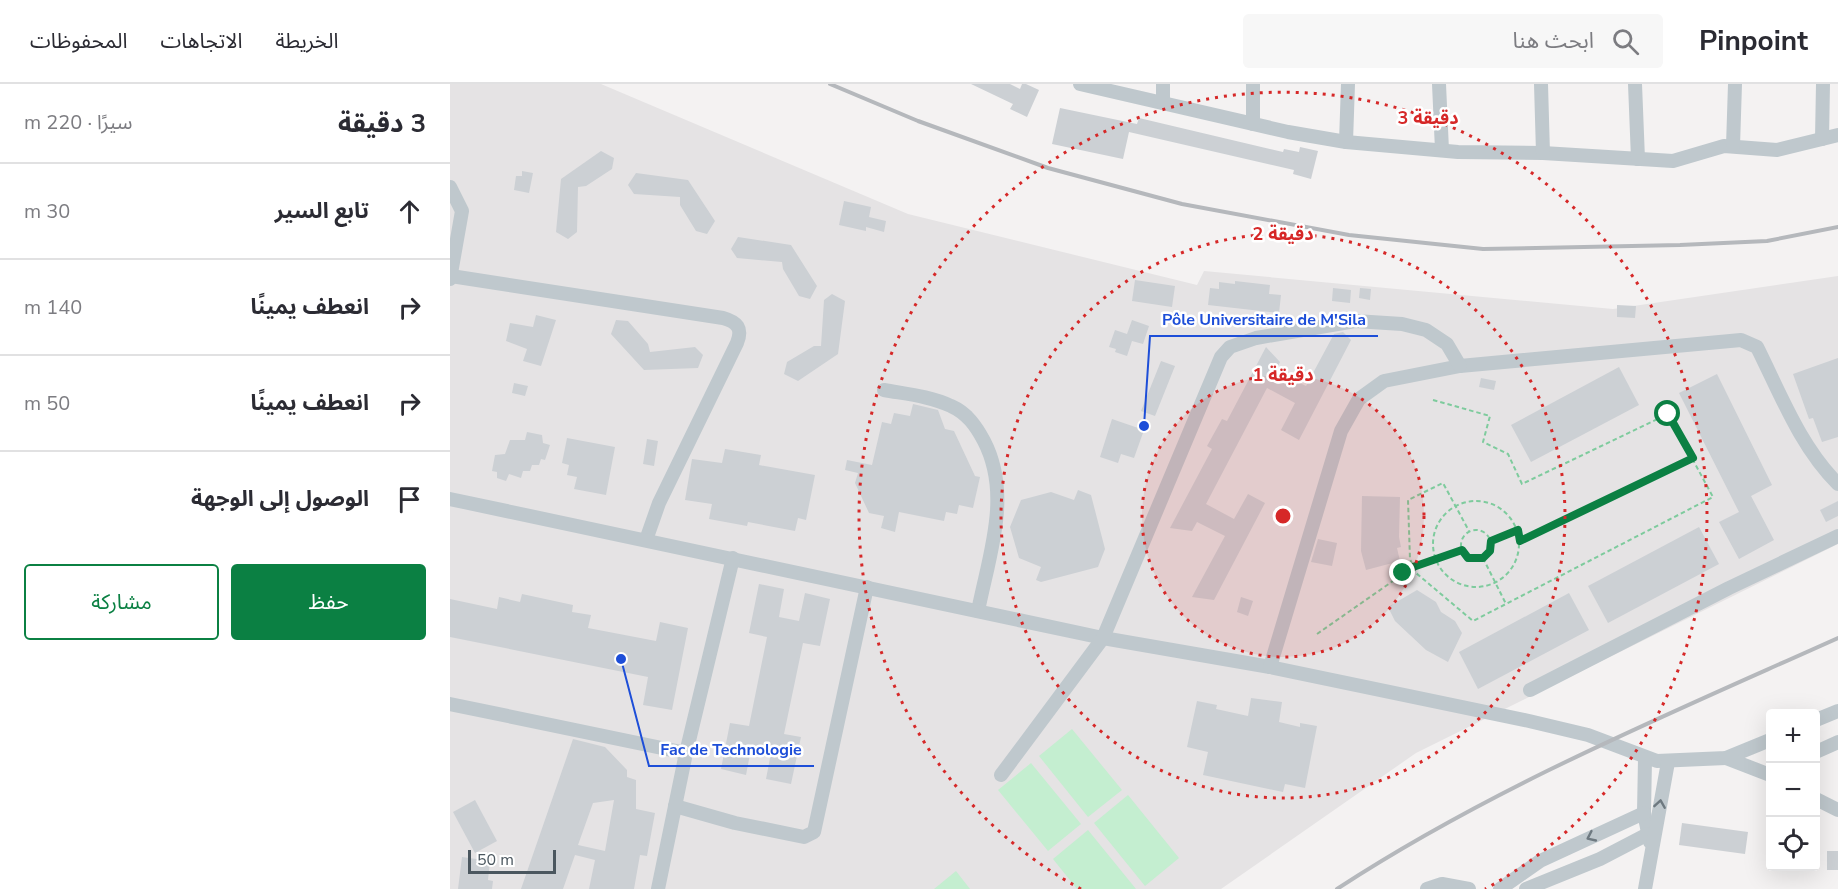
<!DOCTYPE html>
<html lang="ar">
<head>
<meta charset="utf-8">
<style>
	:root { --surface:#fff; --page:#f7f7f7; --text:#2b2b33; --muted:#7c7c81; --line:#e1e1e2; --accent:#0b8043 }
	body { margin:0; font-family:"Nunito Sans","Noto Sans Arabic",sans-serif; background:var(--page); color:var(--text); direction:rtl }
	.controls { position:absolute; right:18px; bottom:18px; display:grid; overflow:hidden; border-radius:6px; box-shadow:0 6px 24px #0002 }
	.controls button { width:54px; height:54px; display:grid; place-items:center; padding:0; border:0; border-bottom:2px solid var(--line); background:var(--surface); color:var(--text); font:30px sans-serif }
	.scale { position:absolute; left:18px; bottom:15px; width:88px; box-sizing:border-box; padding-left:6px; border:3px solid #4b575f; border-top:0; font-size:16px; line-height:21px; white-space:nowrap; color:#4b575f; -webkit-text-stroke:4px #fff; paint-order:stroke }
	.stop { position:absolute; width:18px; height:18px; margin:-14px; border:4px solid #0b8043; border-radius:50%; background:#fff }
	.stop.end { background:#0b8043; border-color:#fff; box-shadow:0 2px 6px #0008 }
	.list { margin:0; padding:0; list-style:none }
	h2 { display:flex; justify-content:space-between; align-items:center; height:78px; margin:0; padding:0 24px; font-size:26px }
	h2 small { font-size:20px; font-weight:400; color:var(--muted) }
	.list li { display:grid; grid-template-columns:39px 1fr auto; gap:18px; align-items:center; box-sizing:border-box; height:96px; padding:0 24px; border-top:2px solid var(--line) }
	.list b { display:block; font-size:22px; white-space:nowrap }
	.list em { font-size:20px; font-style:normal; color:var(--muted) }
	.actions { display:flex; gap:12px; padding:18px 24px }
	.actions a { flex:1; padding:14px 0; border:2px solid var(--accent); border-radius:6px; text-align:center; font-size:21px; color:var(--accent) }
	.actions .main { background:var(--accent); color:#fff }
	.icon { flex:none; width:33px; height:33px; fill:none; stroke:currentColor; stroke-width:2; stroke-linecap:round; stroke-linejoin:round }
	.map { position:relative; flex:none; width:1388px; height:805px; overflow:hidden; direction:ltr }
	header { display:flex; align-items:center; gap:36px; box-sizing:border-box; height:84px; padding:0 30px; background:var(--surface); border-bottom:2px solid var(--line) }
	header strong { font-size:28px }
	nav { display:flex; gap:33px; margin-inline-start:auto; font-size:21px }
	.search { width:420px; height:54px; background:var(--page); display:flex; align-items:center; gap:15px; box-sizing:border-box; padding:0 21px; border-radius:6px; color:var(--muted); font-size:22px }
	main { display:flex }
	aside { flex:1; background:var(--surface) }
	.map>svg:first-child { display:block }
</style>
</head>
<body>
<header>
<strong>Pinpoint</strong>
<div class="search"><svg class="icon" aria-label="search" viewBox="0 0 24 24"><circle cx="10" cy="10" r="6"/><path d="M15 15l6 6"/></svg>ابحث هنا</div>
<nav><a>الخريطة</a><a>الاتجاهات</a><a>المحفوظات</a></nav>
</header>
<main>
<div class="map">
<svg width="1388" height="805" viewBox="0 0 1388 805">
	<rect width="100%" height="100%" fill="#f4f2f2"/>
	<!-- education -->
	<path fill="#e5e3e4" d="M0,0H151L458,130L747,201L754,187L1163,225L1388,192V460L966,669L771,805H0Z"/>
	<!-- green -->
	<g fill="#c4eed0">
		<path d="M622,645L672,706L638,733L589,672Z"/>
		<path d="M581,679L631,740L598,767L548,706Z"/>
		<path d="M678,711L729,774L695,802L644,739Z"/>
		<path d="M638,746L686,805H627L603,775Z"/>
		<path d="M506,787L520,805H484Z"/>
	</g>
	<!-- building -->
	<g fill="#ccd0d4" fill-rule="evenodd">
		<path d="M521,0H560L570,5L572,0H576L589,6L577,33L560,25L563,20Z"/>
		<path d="M610,24L687,40L689,34L833,68L834,65L849,68L850,63L868,67L861,95L843,90L844,86L679,48L673,75L602,60Z"/>
		<path d="M151,67L164,74L162,85L136,102L128,103L127,148L118,155L106,148L111,95Z"/>
		<path d="M72,87L83,89L79,109L64,106L66,92H72Z"/>
		<path d="M186,89L238,96L265,137L257,150L246,147L230,121V113L184,110L178,101Z"/>
		<path d="M394,117L421,123L419,133L436,137L434,148L416,143V147L389,141Z"/>
		<path d="M288,153L341,161L367,202L360,215L349,212L333,185L332,178L287,174L281,165Z"/>
		<path d="M685,196L725,202L722,223L682,217Z"/>
		<path d="M785,197L820,201L819,210L831,211L829,229L758,221L760,204L769,205V198L785,200Z"/>
		<path d="M883,204L901,206L900,219L882,217Z"/>
		<path d="M910,204L921,205L920,216L909,214Z"/>
		<path d="M382,210L395,217L388,270L348,297L334,290L337,278L364,262H371L374,216Z"/>
		<path d="M1167,221L1186,222L1185,234L1167,233Z"/>
		<path d="M86,231L106,236L91,282L73,277L77,265L56,257L60,239L83,243Z"/>
		<path d="M166,236L178,237L198,260L200,268L245,263L253,271L248,284L194,286L161,250Z"/>
		<path d="M682,236L699,242L693,260L682,257L677,272L665,268L666,265L659,263L665,246L677,250Z"/>
		<path d="M893,248L901,256L849,356L831,346L845,319L817,304L756,420L784,435L798,410L815,419L764,516L742,513L775,452L747,438L742,447L720,444L762,365L757,362L772,335L777,337L816,263L830,278L826,287L856,302L884,250Z"/>
		<path d="M1388,274V353L1372,358L1363,334L1359,335L1343,290Z"/>
		<path d="M711,277L725,282L705,332L691,327Z"/>
		<path d="M1169,283L1189,321L1081,378L1061,341Z"/>
		<path d="M1267,290L1322,401L1301,412L1324,456L1289,475L1269,438L1289,428L1229,309Z"/>
		<path d="M1031,294L1046,297L1044,306L1029,303Z"/>
		<path d="M64,299L78,302L75,312L62,309Z"/>
		<path d="M463,320L488,326L495,345L504,347L525,392L530,393L523,424L509,421L507,430L496,428L494,437L449,428L445,448L431,444L434,432L419,429L405,399L408,389L395,386L397,376L422,381L432,338L441,340L444,329L460,332Z"/>
		<path d="M662,335L694,346L684,374L671,370L668,379L650,373Z"/>
		<path d="M77,348L92,351L93,359L100,361L95,376L91,375L89,381H82L80,387H73L71,394L59,390L56,397L47,394V388L42,387L45,371L55,370L60,356H75Z"/>
		<path d="M117,354L165,363L156,411L124,405L127,393L117,391L119,381L112,379Z"/>
		<path d="M197,355L208,357L204,382L193,380Z"/>
		<path d="M275,365L311,371L309,381L365,391L356,436L348,434L345,447L298,438L297,442L259,435L262,420L235,416L242,375L272,379Z"/>
		<path d="M628,406L641,411L655,465L648,483L591,498L586,496L591,483L569,474L560,443L571,416L601,408L624,416Z"/>
		<path d="M912,412L950,413L949,453L951,463L947,464L950,477L916,486L911,467Z"/>
		<path d="M1388,417V432L1376,438L1370,426Z"/>
		<path d="M1249,443L1269,480L1158,539L1138,502Z"/>
		<path d="M868,455L887,459L882,482L861,478Z"/>
		<path d="M309,500L334,505L329,533L349,537L355,509L380,515L370,562L353,559L334,650L351,653L341,700L316,695L321,669L301,665L296,691L271,685L280,639L299,642L317,553L299,549Z"/>
		<path d="M967,506L986,518L991,528L1005,537L1012,549L998,578L976,566L945,537L938,523Z"/>
		<path d="M1119,509L1139,546L1028,605L1009,568Z"/>
		<path d="M72,510L123,521L122,528L141,531L138,544L206,557L210,538L238,544L222,626L193,621L198,593L0,553V515L47,525L49,513L70,518Z"/>
		<path d="M791,513L803,517L798,532L787,528Z"/>
		<path d="M801,614L832,618L829,638L850,643V639L867,642L855,704L835,700L833,708L753,691L758,668L737,663L747,617L767,621L766,625L798,632Z"/>
		<path d="M123,655L155,663L177,686V693L186,696V725L205,729L197,772L190,771L184,805H139L145,776L125,771L113,805H71ZM164,716L155,767L128,761L143,719Z"/>
		<path d="M25,716L47,757L25,769L3,728Z"/>
		<path d="M1232,739L1298,748L1295,770L1229,761Z"/>
		<rect x="1377" y="767" width="11" height="19"/>
		<path d="M12,773L40,777L38,796L43,797L42,805H8Z"/>
	</g>
	<g fill="none" stroke-linecap="round" stroke-linejoin="round">
		<!-- path -->
		<g stroke="#7ecb9d" stroke-width="2" stroke-dasharray="4.5 3" stroke-linecap="butt">
			<path d="M983,316L1040,332L1033,358L1058,370L1072,400L1218,330L1263,413L1023,537L966,489L960,475L958,416L993,399L1019,447"/>
			<circle cx="1026" cy="460" r="43"/>
			<circle cx="1026" cy="461" r="15"/>
			<path d="M1041,457L1068,446"/>
			<path d="M1070,457L1243,374"/>
			<path d="M1033,474L1056,520"/>
			<path d="M867,550L963,483L1012,466"/>
		</g>
		<!-- minor -->
		<g stroke="#bfc8cd" stroke-width="14">
			<path d="M630,0L838,48L896,58L1008,68L1093,69L1223,77L1274,62L1327,66L1388,51"/>
			<path d="M989,0L992,66"/>
			<path d="M1091,0L1093,69"/>
			<path d="M1185,0L1188,75"/>
			<path d="M713,19V0"/>
			<path d="M803,40V0"/>
			<path d="M1372,55L1373,0"/>
			<path d="M896,58L898,0"/>
			<path d="M1283,62L1285,0"/>
			<path d="M0,103L12,127L0,195"/>
			<path d="M1,192L273,234C287,238 293,244 287,259L209,419L196,456"/>
			<path d="M434,306C456,310 480,312 501,322C517,329 526,342 534,357C562,411 539,471 528,527"/>
			<path d="M0,415L653,554L820,583L1079,637L1138,651L1207,677L1276,674L1320,656"/>
			<path d="M820,583L891,347L909,315L934,297L1010,282L1291,256L1307,263C1331,311 1350,362 1388,400"/>
			<path d="M1080,606L1279,504L1388,452"/>
			<path d="M0,620L236,669"/>
			<path d="M1366,636L1388,627"/>
			<path d="M1366,668L1388,658"/>
			<path d="M1276,674L1320,691"/>
			<path d="M1195,675L1194,729L1200,758"/>
			<path d="M551,691L653,554L771,273L780,263L806,254L905,237L952,240L976,246L997,260L1010,282"/>
			<path d="M1366,715L1388,726"/>
			<path d="M225,722L285,739L354,753L364,748L417,503"/>
			<path d="M208,805L236,669L283,474"/>
			<path d="M977,805L992,800L1019,805"/>
			<path d="M1050,805L1090,777L1194,729"/>
			<path d="M1076,805L1150,775L1198,750"/>
			<path d="M1195,805L1218,678"/>
		</g>
		<!-- rail -->
		<g stroke="#b5b8bc" stroke-width="4">
			<path d="M380,0L468,37L598,84L732,120L899,151L1033,165L1230,161L1317,157L1388,143"/>
			<path d="M887,805C1043,703 1219,630 1388,554"/>
		</g>
	</g>
	<!-- one-way arrows -->
	<defs><path id="oneway-chevron" d="M-2-3.5L2.5 0L-2 3.5" fill="none" stroke-width="1.6" stroke-linecap="round" stroke-linejoin="round" transform="scale(1.5)"/></defs>
	<g stroke="#6e7980">
		<use href="#oneway-chevron" transform="translate(1210 720) rotate(-81)"/>
		<use href="#oneway-chevron" transform="translate(1141 753) rotate(155)"/>
	</g>
	<g fill="none" stroke-linecap="round" stroke-linejoin="round">
		<!-- route -->
		<path stroke="#0b8043" stroke-width="8" d="M953,489L963,483L1012,466L1018,474H1033L1040,467L1041,457L1068,446L1070,457L1243,374L1218,330"/>
	</g>
	<!-- distance rings -->
	<circle cx="833" cy="432" r="141" fill="#d62828" fill-opacity=".12"/>
	<g fill="none" stroke="#d62828" stroke-width="3" stroke-dasharray="3 6">
		<circle cx="833" cy="432" r="141"/>
		<circle cx="833" cy="432" r="282"/>
		<path d="M631 805A424 424 0 1 1 1035 805"/>
	</g>
	<circle cx="833" cy="432" r="9" fill="#d62828" stroke="#fff" stroke-width="3"/>
	<g font-size="18" text-anchor="middle" font-weight="bold" fill="#d62828" stroke="#fff" stroke-width="5" stroke-linejoin="round" paint-order="stroke">
		<text x="978" y="40">3 دقيقة</text>
		<text x="833" y="156">2 دقيقة</text>
		<text x="833" y="297">1 دقيقة</text>
	</g>
	<!-- callouts -->
	<path fill="none" stroke="#1d4ed8" stroke-width="2" d="M694 342L700 252H928M171 575L199 682H364"/>
	<g fill="#1d4ed8" stroke="#fff" stroke-width="2">
		<circle cx="694" cy="342" r="6"/>
		<circle cx="171" cy="575" r="6"/>
	</g>
	<g font-size="16" text-anchor="middle" font-weight="bold" fill="#1d4ed8" stroke="#fff" stroke-width="5" stroke-linejoin="round" paint-order="stroke">
		<text x="814" y="241">Pôle Universitaire de M'Sila</text>
		<text x="281" y="671">Fac de Technologie</text>
	</g>
</svg>
<div class="controls">
<button>+</button>
<button>−</button>
<button><svg class="icon" aria-label="locate" viewBox="0 0 24 24"><circle cx="12" cy="12" r="6"/><path d="M12 2v4M12 18v4M2 12h4M18 12h4"/></svg></button>
</div>
<div class="scale">50 m</div>
<div class="stop" style="left:1218px;top:330px"></div>
<div class="stop end" style="left:953px;top:489px"></div>
</div>
<aside>
<h2>3 دقيقة<small>سيرًا · 220 m</small></h2>
<ul class="list">
<li><svg class="icon" aria-label="ahead" viewBox="0 0 24 24"><path d="M12 20V5M6 11l6-6 6 6"/></svg><div><b>تابع السير</b></div><em>30 m</em></li>
<li><svg class="icon" aria-label="right" viewBox="0 0 24 24"><path d="M7 20v-9h11M14 6l5 5-5 5"/></svg><div><b>انعطف يمينًا</b></div><em>140 m</em></li>
<li><svg class="icon" aria-label="right" viewBox="0 0 24 24"><path d="M7 20v-9h11M14 6l5 5-5 5"/></svg><div><b>انعطف يمينًا</b></div><em>50 m</em></li>
<li><svg class="icon" aria-label="arrive" viewBox="0 0 24 24"><path d="M6 21V4h12l-3 4 3 4H6"/></svg><div><b>الوصول إلى الوجهة</b></div></li>
</ul>
<div class="actions"><a class="main">حفظ</a><a>مشاركة</a></div>
</aside>
</main>
</body>
</html>
